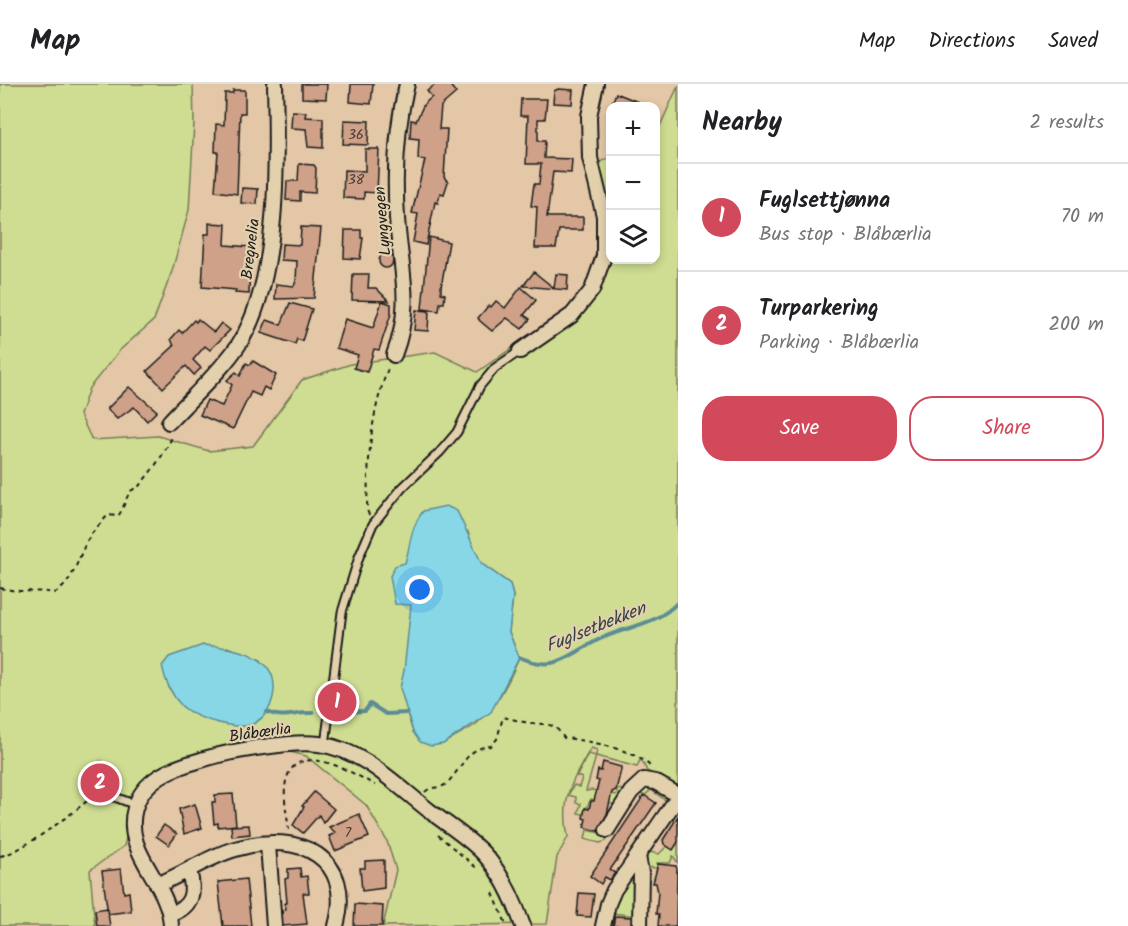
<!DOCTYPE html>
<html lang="en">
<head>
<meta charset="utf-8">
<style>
	:root { --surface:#fff; --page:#f6f6f6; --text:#202124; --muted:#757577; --line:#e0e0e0; --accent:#d1495b }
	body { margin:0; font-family:Kalam,sans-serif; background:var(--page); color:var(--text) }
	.controls { position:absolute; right:18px; top:18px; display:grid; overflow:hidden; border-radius:12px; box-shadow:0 3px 9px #0003 }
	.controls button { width:54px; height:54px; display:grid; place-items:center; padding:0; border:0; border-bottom:2px solid var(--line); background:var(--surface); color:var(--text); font:30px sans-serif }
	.you { position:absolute; left:420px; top:506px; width:21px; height:21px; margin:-15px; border:4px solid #fff; border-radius:50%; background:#1a73e8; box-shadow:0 0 0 9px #1a73e833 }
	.badge { display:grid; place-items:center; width:39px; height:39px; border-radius:50%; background:var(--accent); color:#fff; font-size:20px; font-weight:700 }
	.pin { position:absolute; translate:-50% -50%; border:3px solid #fff; box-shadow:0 2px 6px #0006 }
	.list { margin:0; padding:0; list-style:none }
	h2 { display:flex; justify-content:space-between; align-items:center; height:78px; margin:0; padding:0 24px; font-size:26px }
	h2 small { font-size:20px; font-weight:400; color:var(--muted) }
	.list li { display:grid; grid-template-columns:39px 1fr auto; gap:18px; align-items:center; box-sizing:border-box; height:108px; padding:0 24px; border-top:2px solid var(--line) }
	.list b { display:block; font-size:22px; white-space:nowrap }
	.list p { margin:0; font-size:20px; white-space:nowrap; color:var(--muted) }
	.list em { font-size:20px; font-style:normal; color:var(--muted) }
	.actions { display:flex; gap:12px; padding:18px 24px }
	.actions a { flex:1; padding:14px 0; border:2px solid var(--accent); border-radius:24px; text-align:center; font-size:21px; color:var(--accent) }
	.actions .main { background:var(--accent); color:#fff }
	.icon { flex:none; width:33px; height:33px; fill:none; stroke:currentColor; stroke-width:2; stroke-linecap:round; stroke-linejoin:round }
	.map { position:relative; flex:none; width:678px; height:842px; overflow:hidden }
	header { display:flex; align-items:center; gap:36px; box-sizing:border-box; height:84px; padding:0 30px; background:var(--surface); border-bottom:2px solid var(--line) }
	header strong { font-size:28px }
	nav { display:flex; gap:33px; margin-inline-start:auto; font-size:21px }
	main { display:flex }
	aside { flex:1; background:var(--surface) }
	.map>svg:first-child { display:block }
</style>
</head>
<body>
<header>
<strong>Map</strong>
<nav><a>Map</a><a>Directions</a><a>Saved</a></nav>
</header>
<main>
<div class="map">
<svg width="678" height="842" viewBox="0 0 678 842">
	<rect width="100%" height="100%" fill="#e3c7a6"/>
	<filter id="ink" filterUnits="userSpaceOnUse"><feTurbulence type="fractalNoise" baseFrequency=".0167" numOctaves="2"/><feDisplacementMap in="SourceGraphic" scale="12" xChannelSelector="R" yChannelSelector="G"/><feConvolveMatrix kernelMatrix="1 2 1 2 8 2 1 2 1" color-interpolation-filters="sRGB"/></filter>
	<g filter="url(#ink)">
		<!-- green -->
		<g fill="#cedd91" stroke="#757c56" stroke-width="1.5" fill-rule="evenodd">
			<path d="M0,0H193L194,39L189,126L172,187L154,236L120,266L89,304L80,331L92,356L158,352L209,367L253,362L302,296L351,280L435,268L477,288L590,211C598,167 614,122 598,79L610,73V176H656V51L678,2V705L647,687L642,677L640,676L637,683L596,672L586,707L592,706L616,711L618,705L628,707L617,721L591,715L583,730L578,729L581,720L576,719V713L568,711L574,701L579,703L582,694L577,692L588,670L596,672L597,666L591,664C572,696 560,715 568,753L557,773L547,840L383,842L396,786L387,757L366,721L306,672L278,665L210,672L160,699L132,730L124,762L90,786L95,842H0ZM468,448L475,470L482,480L510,500L513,512L509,548L519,574C508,600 496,623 475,641C468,646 452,653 443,660L413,648L407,629ZM227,563L261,576L267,628L256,638L246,643L201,632L183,623L169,604Z"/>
			<path d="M646,700L671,714L668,718L651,706L644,712L640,709L643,705L636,711L606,757L600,759L585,755L587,746L608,751L633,710Z"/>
			<path d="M678,758V779L673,772L670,779H657V784L644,783L645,767L659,770L667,762L670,764Z"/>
			<path d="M635,788L637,832L612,829L613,822L630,790Z"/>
		</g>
		<!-- water -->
		<g fill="#88d7e6" stroke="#5d8c95" stroke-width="1.5">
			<path d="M446,422L457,427L482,480L510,500L513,512L509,548L519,574L491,628L443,660L431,662L420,658L413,648L400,604L404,587L411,521L395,520L390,492L395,482L405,479C411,459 410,444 423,427Z"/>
			<path d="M203,561C232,563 282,570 273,613C271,623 265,633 255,639C240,648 195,635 182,622C171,611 165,596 162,582L169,573Z"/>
		</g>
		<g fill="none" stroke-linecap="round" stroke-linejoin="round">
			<!-- stream -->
			<g stroke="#5d8c95" stroke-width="4">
				<path d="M519,573C531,578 547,582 559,577C573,572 587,561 600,555C627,542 657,541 678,518"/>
				<path d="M267,628C287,636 293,628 313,629"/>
				<path d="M344,628L365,627L370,620L386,630L407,629"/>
			</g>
		</g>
		<!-- building -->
		<g fill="#cea188" stroke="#1c1c1c" stroke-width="1.5">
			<path d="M302,0H327L326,15L302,14Z"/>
			<path d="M351,0H373L371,20L350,18Z"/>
			<path d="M436,0H449L456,9L441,22L439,45H447L444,93L448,98L444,110L440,109L438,119L435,118L426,161L413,158L418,130L412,129L425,76L418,75L419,55L410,54L411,36L416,37L424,20L432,13L427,7Z"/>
			<path d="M558,5L573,6L572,20L553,19L554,7Z"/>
			<path d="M233,6H245V29H240L237,110L215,107L218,68H215L216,40L224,41L225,9H233Z"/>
			<path d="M616,9L648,22H611Z"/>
			<path d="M521,15H547L545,35H538V57H545L544,74L572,75L571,89L553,88L547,133H583V146H559L556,164H535L537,123L531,122L534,100H539L541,80H526L528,32H520Z"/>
			<path d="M292,27L306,28L305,33L323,34V64L308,63L306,45L291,44Z"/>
			<path d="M344,36L369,37L368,61L343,60Z"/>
			<path d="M365,65H379L377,109L364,108V115L343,114L344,86L365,87Z"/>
			<path d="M299,80L314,81L316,84L315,109L300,108V117L286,116L287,97H298Z"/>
			<path d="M242,104L258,105L257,120L241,119Z"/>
			<path d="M209,139L226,140L225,161L250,163L249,210L235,209L236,206L202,203L205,150H209Z"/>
			<path d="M301,143L321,144L314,214L275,215L276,200L294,202L296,197L297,177L281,176L282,160L300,161Z"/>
			<path d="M345,146H361V154H363L360,175L344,174Z"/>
			<path d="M429,153L449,158L441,203V209L445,210L444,219H440L439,227L422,225Z"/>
			<circle cx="386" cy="177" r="7"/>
			<path d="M534,188L554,204L556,190L568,191L567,206L523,202Z"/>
			<path d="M353,190H369L368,204H376L389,217L352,216Z"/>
			<path d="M521,203L536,216L524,231L530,235L522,245L507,234L492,247L480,237L478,234L489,221L491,223L496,217L505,224Z"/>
			<path d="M382,217L391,220V230L379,266L374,265L367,288L354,284L358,271L336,264L345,235L373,244Z"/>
			<path d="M290,219L312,225L302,257L297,255L295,260L261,249L267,236L281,241Z"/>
			<path d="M416,226L429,227L428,247L414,246Z"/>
			<path d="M198,235L214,248L221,239L230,246L210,266L205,262L193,276L201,284L194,291L186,282L163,304L147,287L174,262L171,255L179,246L182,249L194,236L196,238Z"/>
			<path d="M253,277L276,291L269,306L264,303L260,312L251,308L233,345L200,331L207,316L222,322L232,301L227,296L236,288L240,292L246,279L250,281Z"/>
			<path d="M129,303L157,327L147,337L134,323L117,335L107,325Z"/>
			<path d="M603,678L621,683V686L616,706L612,708L607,730L598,747L584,743L586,735L583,734L585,724L589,725L591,717H594L599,697L596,696L598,686L601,687Z"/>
			<path d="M314,708L334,725L323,739L319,731L303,749L293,741L304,723L302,722Z"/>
			<path d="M233,710L236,741L218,743V739L214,740L212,718H215V711Z"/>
			<path d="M644,711L656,719L610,786L615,789L610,796L605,793L601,800L590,792Z"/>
			<path d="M195,720L202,744L184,750L179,725Z"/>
			<path d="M359,730L369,753L335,767L329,752L336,749L329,743Z"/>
			<path d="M678,732V758L673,766L664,760L663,756Z"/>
			<path d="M164,741L177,750L169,761L156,752Z"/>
			<path d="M249,741L250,750L232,752L231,742Z"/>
			<path d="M384,776V804L362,807L360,784H365V777Z"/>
			<path d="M658,780L676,782L677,785L676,842H658L659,830H656L658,808L656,799H653Z"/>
			<path d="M300,784L301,793L307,792L309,809H303L307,840L283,842L282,826L286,825L285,819H287L285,795L288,794V785Z"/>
			<path d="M121,785L124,809L129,808L131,827L108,830L102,787Z"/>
			<path d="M246,795L251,842H223L218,798Z"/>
			<path d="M579,809L594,810L591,833L577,832Z"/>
			<path d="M355,820L383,822L382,842H354Z"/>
			<path d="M107,824L110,842H97L95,826Z"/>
			<path d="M615,832L631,833V842H613Z"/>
		</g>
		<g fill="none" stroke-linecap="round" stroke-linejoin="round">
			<defs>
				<g id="service">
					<path d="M325,661L342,528L359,473L373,440L402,404L440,368L457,348L480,302L495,284L520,267"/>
					<path d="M101,682L99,707L136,721"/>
				</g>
				<g id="minor">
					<path d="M520,267L572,231L592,206L604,172V132L590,74L589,32L596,0"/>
					<path d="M394,271C414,219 400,185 397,134C394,88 396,44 407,0"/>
					<path d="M169,338C190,315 223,285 239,260C280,196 277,74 275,0"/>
					<path d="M607,746L631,708L644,696L655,698L678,711"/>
					<path d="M268,761L274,842"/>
					<path d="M638,772L641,789L640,842"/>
					<path d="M159,800C186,789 211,771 239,764C299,747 355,773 336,842"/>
					<path d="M171,830C193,822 195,808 189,787"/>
					<path d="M171,842C170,798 122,770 135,724C143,695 172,684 198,677C224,668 293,656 319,660C364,666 397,702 431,728C448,741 469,754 484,770C503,791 514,816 523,842"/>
					<path d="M603,842L608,820L614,806L678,713"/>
				</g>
			</defs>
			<!-- service casing -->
			<use href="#service" stroke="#1c1c1c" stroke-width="11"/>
			<!-- minor casing -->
			<use href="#minor" stroke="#1c1c1c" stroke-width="18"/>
			<!-- path -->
			<g stroke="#1c1c1c" stroke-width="2" stroke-dasharray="4.5 4.5" stroke-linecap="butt">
				<path d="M369,431L367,426C368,374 370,330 389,282"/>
				<path d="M0,504C19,509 36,506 55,509C73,499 77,476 87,457C92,448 101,439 108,431L118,432C124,425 125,414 131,407C133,405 137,404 139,402C152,387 165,369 173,351"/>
				<path d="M425,708C431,702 441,705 446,700C462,685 466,663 491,662L497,655L503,633C512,635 522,638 531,639C548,641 554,638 564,654C585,656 641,666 652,685"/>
				<path d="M289,746C287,729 280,703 290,687C307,660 356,691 375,701"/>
				<path d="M438,751L479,786"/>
				<path d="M0,772C21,769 74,728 92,713"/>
				<path d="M493,809L507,842"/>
			</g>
			<!-- service -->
			<use href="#service" stroke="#e3d1ae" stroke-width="7"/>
			<!-- minor -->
			<use href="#minor" stroke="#e3d1ae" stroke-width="14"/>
		</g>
	</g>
	<g text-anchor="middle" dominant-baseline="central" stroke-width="4.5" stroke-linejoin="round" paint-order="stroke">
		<!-- number labels -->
		<g font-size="14" fill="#483d37">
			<text x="356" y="51">36</text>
			<text x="356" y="96">38</text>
			<text x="348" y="749">7</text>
		</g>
		<!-- street labels -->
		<g font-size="16" fill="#1c1c1c" stroke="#e3d1ae">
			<text transform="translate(383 137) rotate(-95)">Lyngvegen</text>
			<text transform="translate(251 165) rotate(-83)">Bregnelia</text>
			<text transform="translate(260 649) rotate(-8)">Blåbærlia</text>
		</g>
		<!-- water labels -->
		<g font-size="18" font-style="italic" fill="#324144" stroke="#e3d1ae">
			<text transform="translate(596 544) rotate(-22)">Fuglsetbekken</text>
		</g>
	</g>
</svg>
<div class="controls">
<button>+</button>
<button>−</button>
<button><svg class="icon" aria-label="layers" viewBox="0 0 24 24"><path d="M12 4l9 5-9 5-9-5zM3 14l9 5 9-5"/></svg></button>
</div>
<div class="you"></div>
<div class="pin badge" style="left:337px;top:618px">1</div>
<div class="pin badge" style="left:100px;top:699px">2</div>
</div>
<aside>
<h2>Nearby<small>2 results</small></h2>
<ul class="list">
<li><span class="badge">1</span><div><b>Fuglsettjønna</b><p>Bus stop · Blåbærlia</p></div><em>70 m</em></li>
<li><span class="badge">2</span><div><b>Turparkering</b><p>Parking · Blåbærlia</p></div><em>200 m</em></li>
</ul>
<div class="actions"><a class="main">Save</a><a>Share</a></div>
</aside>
</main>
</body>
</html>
